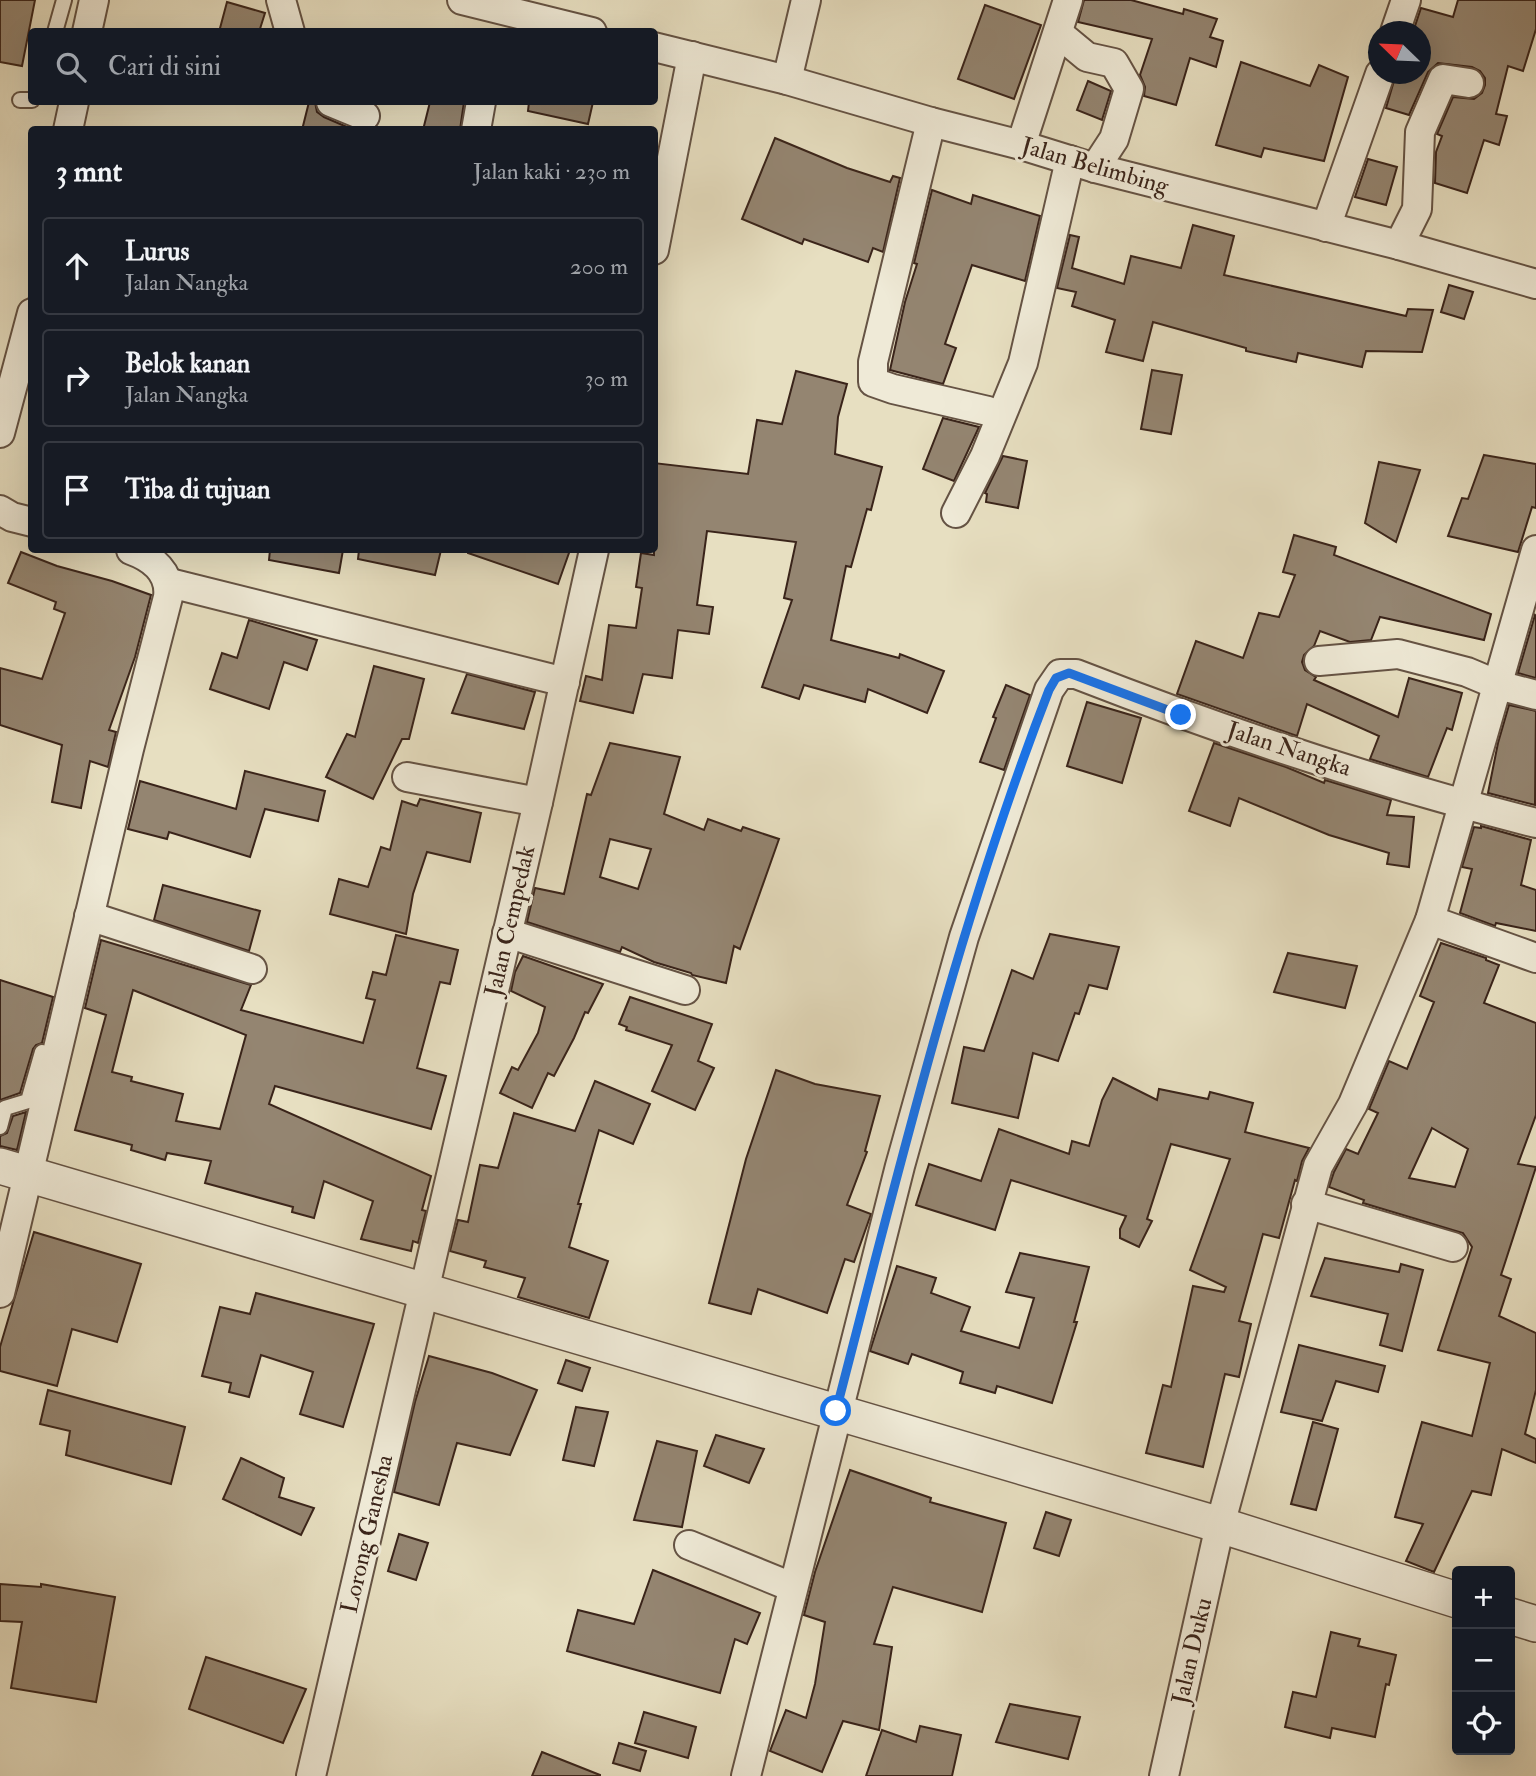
<!DOCTYPE html>
<html lang="id">
<head>
<meta charset="utf-8">
<style>
	:root { --surface:#171b24; --page:#20242c; --text:#f1f3f6; --muted:#9ea1a6; --line:#363941 }
	body { margin:0; font-family:"IM FELL Double Pica",serif; background:var(--page); color:var(--text) }
	.controls { position:absolute; right:21px; bottom:21px; display:grid; overflow:hidden; border-radius:7px; box-shadow:0 7px 28px #0002 }
	.controls button { width:63px; height:63px; display:grid; place-items:center; padding:0; border:0; border-bottom:2px solid var(--line); background:var(--surface); color:var(--text); font:35px sans-serif }
	.compass { position:absolute; left:1368px; top:21px; width:63px; height:63px; border-radius:50%; background:var(--surface); box-shadow:0 7px 28px #0002; rotate:293deg }
	.stop { position:absolute; width:21px; height:21px; margin:-16px; border:5px solid #1a73e8; border-radius:50%; background:#fff }
	.stop.end { background:#1a73e8; border-color:#fff; box-shadow:0 2px 7px #0008 }
	.list { margin:0; padding:0; list-style:none }
	h2 { display:flex; justify-content:space-between; align-items:center; height:91px; margin:0; padding:0 28px; font-size:30px }
	h2 small { font-size:23px; font-weight:400; color:var(--muted) }
	.list li { display:grid; grid-template-columns:46px 1fr auto; gap:21px; align-items:center; box-sizing:border-box; height:98px; margin:0 14px 14px; padding:0 14px; border:2px solid var(--line); border-radius:7px }
	.list b { display:block; font-size:26px; white-space:nowrap }
	.list p { margin:0; font-size:23px; white-space:nowrap; color:var(--muted) }
	.list em { font-size:23px; font-style:normal; color:var(--muted) }
	.icon { flex:none; width:38px; height:38px; fill:none; stroke:currentColor; stroke-width:2; stroke-linecap:round; stroke-linejoin:round }
	.map { position:relative; flex:none; width:1536px; height:1776px; overflow:hidden }
	.search { position:absolute; background:var(--surface); box-shadow:0 7px 28px #0002; left:28px; top:28px; width:630px; height:77px; display:flex; align-items:center; gap:18px; box-sizing:border-box; padding:0 24px; border-radius:7px; color:var(--muted); font-size:26px }
	.panel { position:absolute; background:var(--surface); box-shadow:0 7px 28px #0002; left:28px; top:126px; width:630px; height:427px; border-radius:7px }
	.map>svg:first-child { display:block }
</style>
</head>
<body>
<div class="map">
<svg width="1536" height="1776" viewBox="0 0 1536 1776">
	<rect width="100%" height="100%" fill="#e7dfc1"/>
	<filter id="stains"><feTurbulence type="fractalNoise" baseFrequency=".00286" numOctaves="4"/><feColorMatrix values="0 0 0 0 .2 0 0 0 0 .09 0 0 0 0 .02 0 0 0 .5 -.17"/></filter>
	<radialGradient id="worn" r=".72"><stop offset=".6" stop-color="#630" stop-opacity="0"/><stop offset="1" stop-color="#630" stop-opacity=".3"/></radialGradient>
	<!-- building -->
	<g fill="#948571" stroke="#3a241a" stroke-width="2" fill-rule="evenodd">
		<path d="M0,0H35L22,66L0,62Z"/>
		<path d="M1084,0H1131L1183,14L1184,9L1217,19L1210,37L1223,41L1216,67L1190,58L1176,105L1144,96L1145,87L1140,75L1152,39L1078,22Z"/>
		<path d="M1458,0H1536V29L1523,71L1508,66L1496,114L1507,116L1499,145L1484,140L1467,193L1435,183L1436,152L1442,136L1437,134L1453,97L1474,99L1482,93L1485,85V78L1480,71L1472,67L1438,63L1428,72L1409,115L1386,108L1396,74H1420V32H1413L1421,8L1453,17Z"/>
		<path d="M227,2L265,13L259,32H219Z"/>
		<path d="M985,5L1041,25L1014,99L958,79Z"/>
		<path d="M1241,62L1310,86L1319,65L1348,77L1324,161L1264,148L1261,157L1216,145Z"/>
		<path d="M1088,81L1111,91L1102,120L1077,110Z"/>
		<path d="M309,102H315L317,112L324,117L354,130H302Z"/>
		<path d="M430,102H464L460,130H423Z"/>
		<path d="M529,102H593L588,124L528,111Z"/>
		<path d="M775,138L847,168L890,182L893,176L900,178L883,252L873,248L868,262L804,239L802,244L742,219Z"/>
		<path d="M1368,159L1397,167L1386,205L1355,197Z"/>
		<path d="M932,190L971,204L973,195L1040,216L1025,281L972,265L945,344L956,348L943,384L890,370L905,302L917,264L914,263Z"/>
		<path d="M1193,225L1234,236L1224,275L1406,316L1408,309L1433,310L1422,352L1366,351L1362,367L1298,353L1296,362L1246,351V348L1153,322L1143,361L1106,352L1115,320L1072,306L1076,292L1057,288L1070,235L1079,237L1072,268L1124,284L1131,256L1181,268Z"/>
		<path d="M1449,285L1473,292L1464,319L1441,312Z"/>
		<path d="M1152,370L1182,375L1171,434L1141,429Z"/>
		<path d="M796,371L847,384L838,417L835,454L882,467L871,510L867,509L851,567L846,566L831,640L899,658L900,654L944,671L927,713L868,689L865,702L804,685L799,699L762,687L792,600L784,598L796,542L707,531L697,605L713,607L709,634L678,630L672,678L643,674L633,713L580,701L586,676L602,680L609,625L636,628L642,588L636,587L641,553L654,555V463L748,474L757,420L782,424Z"/>
		<path d="M943,418L979,427L954,481L923,469Z"/>
		<path d="M1484,455L1536,464V508L1532,507L1518,552L1448,536L1462,498L1468,499Z"/>
		<path d="M1003,456L1027,461L1018,508L986,502L987,494L985,493Z"/>
		<path d="M1379,462L1420,470L1396,542L1365,523Z"/>
		<path d="M1294,535L1336,547L1334,555L1491,614L1484,640L1380,617L1371,640L1350,642L1320,631L1314,646L1304,655L1302,662L1305,670L1316,677L1314,680L1398,717L1409,678L1462,693L1452,730L1447,728L1428,777L1370,759L1379,736L1307,704L1297,736L1177,694L1196,641L1243,658L1259,613L1279,617L1295,575L1283,572Z"/>
		<path d="M270,550H343L339,573L269,560Z"/>
		<path d="M359,550H441L435,575L358,559Z"/>
		<path d="M468,550H570L558,584L468,553Z"/>
		<path d="M21,552L57,566L112,581L151,595L135,657L109,730L116,732L108,767L90,761L81,808L52,802L62,745L0,725V668L42,679L65,613L54,609L56,602L8,583Z"/>
		<path d="M1535,615L1536,616V678L1518,673Z"/>
		<path d="M249,620L317,640L307,670L284,662L269,709L210,689L222,653L237,658Z"/>
		<path d="M374,666L424,679L409,739H402L373,799L326,777L347,734L355,737Z"/>
		<path d="M467,674L535,692L524,729L452,713Z"/>
		<path d="M1006,685L1030,695L1004,770L980,762L996,718L993,717Z"/>
		<path d="M1087,702L1141,718L1122,783L1067,766Z"/>
		<path d="M1509,705L1536,711L1535,805L1488,793L1498,743Z"/>
		<path d="M610,743L680,757L664,814L704,830L708,819L741,831L743,827L779,839L740,949L734,946L726,983L692,975L691,973L654,962L622,947L620,952L527,922L535,888L564,894L587,794L591,795ZM610,839L651,849L638,889L600,877Z"/>
		<path d="M1214,743L1286,767L1324,783L1325,780L1391,800L1387,815L1414,817L1409,867L1387,864L1389,853L1329,835L1239,798L1230,826L1189,811Z"/>
		<path d="M245,771L325,791L318,821L265,809L250,857L169,832L167,839L128,829L140,781L236,809Z"/>
		<path d="M420,799L481,813L470,862L427,852L413,894L406,934L330,914L339,879L368,887L381,847L390,850L402,801L417,806Z"/>
		<path d="M1481,826L1531,840L1521,885L1536,890V931L1496,923L1495,926L1460,913L1472,869L1462,867L1474,827L1481,828Z"/>
		<path d="M163,885L260,911L249,951L154,920Z"/>
		<path d="M1050,934L1119,947L1107,989L1089,985L1079,1014L1075,1013L1058,1061L1033,1053L1018,1118L952,1103L964,1047L984,1051L1012,970L1033,979Z"/>
		<path d="M396,935L458,950L450,984L440,982L417,1068L446,1076L431,1129L275,1086L269,1104L431,1176L422,1210L426,1211L418,1243L413,1241L411,1251L361,1239L373,1201L324,1181L314,1218L292,1212L293,1207L205,1183L211,1161L167,1153L165,1160L131,1150L132,1145L75,1130L106,1015L85,1008L101,940L251,985L241,1010L363,1043L375,1000L366,998L373,972L386,975ZM133,990L246,1035L220,1129L176,1121L183,1094L131,1081L132,1077L112,1072Z"/>
		<path d="M1441,943L1486,958V960L1499,965L1484,1003L1536,1023V1115L1518,1164L1536,1167L1501,1275L1511,1279L1499,1316L1536,1333V1390L1525,1434L1536,1439V1463L1502,1449L1491,1495L1472,1491L1434,1572L1406,1561L1423,1524L1395,1517L1422,1422L1472,1436L1490,1363L1438,1350L1472,1247L1463,1233L1363,1203L1364,1200L1329,1187L1334,1172L1346,1149L1358,1154L1378,1113L1369,1109L1389,1061L1407,1069L1434,1002L1420,996ZM1432,1128L1468,1149L1455,1187L1409,1178Z"/>
		<path d="M1288,953L1357,966L1345,1008L1274,992Z"/>
		<path d="M523,956L603,984L588,1013L585,1012L574,1038L554,1076L548,1073L532,1108L500,1093L512,1067L518,1070L538,1033L545,1007L511,991L515,972Z"/>
		<path d="M0,980L53,997L42,1043L36,1045L33,1049L20,1093L0,1100Z"/>
		<path d="M630,997L712,1024L698,1061L714,1068L695,1110L652,1091L672,1045L626,1030L627,1027L619,1024Z"/>
		<path d="M776,1070L815,1084L880,1096L865,1151L867,1152L847,1205L871,1214L854,1262L845,1259L827,1313L758,1289L751,1314L709,1303L746,1159Z"/>
		<path d="M1113,1078L1157,1100L1159,1089L1208,1099L1210,1092L1253,1103L1245,1132L1309,1148L1302,1161L1297,1181L1295,1180L1279,1238L1263,1234L1239,1321L1251,1324L1239,1377L1225,1374L1203,1467L1146,1453L1163,1385L1171,1387L1193,1286L1224,1292L1226,1287L1190,1270L1230,1159L1171,1144L1147,1219L1152,1221L1139,1247L1120,1238V1229L1126,1216L1011,1180L995,1230L916,1205L929,1164L981,1181L999,1129L1069,1154L1072,1141L1089,1146L1102,1100Z"/>
		<path d="M595,1081L650,1104L633,1144L599,1130L578,1204H581L569,1247L608,1261L589,1318L518,1297L525,1278L484,1267L486,1261L450,1251L458,1220L468,1222L480,1165L498,1168L514,1113L575,1131Z"/>
		<path d="M26,1112L17,1150L0,1146V1136L7,1133L13,1116Z"/>
		<path d="M34,1232L141,1264L117,1342L72,1329L57,1386L0,1371V1347Z"/>
		<path d="M1020,1253L1089,1267L1074,1322H1077L1052,1403L997,1386L995,1393L960,1383L963,1372L912,1354L908,1364L870,1351L897,1266L936,1278L931,1293L970,1307L961,1331L1019,1348L1034,1298L1006,1292Z"/>
		<path d="M1325,1258L1399,1272L1401,1264L1423,1270L1402,1351L1380,1345L1388,1314L1311,1296Z"/>
		<path d="M256,1293L374,1324L343,1427L300,1414L313,1372L261,1355L249,1397L229,1392L231,1383L202,1376L220,1307L250,1314Z"/>
		<path d="M1299,1345L1385,1366L1378,1392L1336,1381L1322,1421L1281,1412Z"/>
		<path d="M429,1356L492,1373L537,1390L510,1455L457,1443L439,1505L394,1492L415,1402Z"/>
		<path d="M566,1360L590,1368L582,1391L558,1383Z"/>
		<path d="M48,1390L185,1427L171,1484L66,1455L70,1431L40,1424Z"/>
		<path d="M576,1407L608,1412L594,1466L563,1460Z"/>
		<path d="M1313,1422L1338,1429L1316,1510L1291,1504Z"/>
		<path d="M716,1435L764,1449L749,1483L704,1466Z"/>
		<path d="M657,1441L697,1451L682,1527L634,1520Z"/>
		<path d="M241,1458L284,1478L279,1497L314,1508L301,1535L223,1499Z"/>
		<path d="M850,1470L931,1498L930,1502L1006,1523L982,1612L893,1587L874,1644L892,1647L879,1730L843,1721L822,1772L770,1751L786,1710L806,1718L815,1684L825,1622L804,1615L815,1572Z"/>
		<path d="M1046,1512L1071,1520L1059,1556L1034,1548Z"/>
		<path d="M399,1534L428,1543L416,1580L388,1571Z"/>
		<path d="M653,1570L760,1613L747,1644L735,1639L720,1693L567,1651L578,1610L634,1624Z"/>
		<path d="M0,1584L41,1587V1584L115,1597L96,1702L11,1688L22,1622L0,1621Z"/>
		<path d="M1331,1632L1360,1639L1358,1646L1396,1655L1389,1685L1386,1684L1375,1737L1332,1728L1330,1738L1285,1727L1293,1692L1316,1697Z"/>
		<path d="M206,1657L306,1689L283,1743L189,1709Z"/>
		<path d="M1010,1704L1080,1717L1068,1759L996,1742Z"/>
		<path d="M644,1712L696,1727L688,1758L635,1743Z"/>
		<path d="M920,1726L961,1735L952,1776H866L882,1730L916,1742Z"/>
		<path d="M619,1743L646,1751L640,1771L613,1763Z"/>
		<path d="M542,1752L600,1775V1776H532Z"/>
	</g>
	<g fill="none" stroke-linecap="round" stroke-linejoin="round">
		<defs>
			<g id="service">
				<path d="M55,32L64,0"/>
				<path d="M20,100H32"/>
				<path d="M0,1127L5,1108L28,1101L42,1052"/>
			</g>
			<g id="minor">
				<path d="M281,0L290,32"/>
				<path d="M462,0L592,32"/>
				<path d="M87,32L94,0"/>
				<path d="M1395,32L1406,0"/>
				<path d="M1058,33L1087,57L1114,63L1129,89L1114,139L1095,168"/>
				<path d="M654,47L787,80L931,122L1021,145L1095,168L1399,245L1536,284"/>
				<path d="M787,80L806,0"/>
				<path d="M331,102L365,116"/>
				<path d="M931,122L873,362V382L893,389L988,411"/>
				<path d="M68,130L74,102"/>
				<path d="M476,130L481,102"/>
				<path d="M1021,145L1068,0"/>
				<path d="M1326,227L1380,74"/>
				<path d="M1399,245L1417,209L1420,132L1443,79L1469,83"/>
				<path d="M654,250L692,56"/>
				<path d="M0,433L32,313"/>
				<path d="M0,510L12,517L32,522"/>
				<path d="M956,513L985,456L1023,363L1070,160"/>
				<path d="M170,583L565,682"/>
				<path d="M1319,661L1398,654L1467,672L1498,685L1536,695"/>
				<path d="M407,777L538,802"/>
				<path d="M89,916L252,969"/>
				<path d="M1430,920L1536,958"/>
				<path d="M507,933L685,990"/>
				<path d="M1306,1204L1453,1247"/>
				<path d="M0,1293L129,749L168,597C171,573 153,558 131,550"/>
				<path d="M689,1545L792,1587"/>
				<path d="M311,1776L538,802L594,550"/>
				<path d="M746,1776L900,1166L964,937L1049,690L1060,674H1076C1225,732 1381,784 1536,823"/>
				<path d="M1164,1776L1220,1525L1318,1166L1353,1104L1430,920L1536,550"/>
			</g>
			<g id="tertiary">
				<path d="M0,1166L1220,1525L1457,1600"/>
				<path d="M1510,1616L1536,1624"/>
			</g>
		</defs>
		<!-- service casing -->
		<use href="#service" stroke="#655344" stroke-width="18"/>
		<!-- minor casing -->
		<use href="#minor" stroke="#655344" stroke-width="32"/>
		<!-- tertiary casing -->
		<use href="#tertiary" stroke="#655344" stroke-width="38"/>
		<!-- service -->
		<use href="#service" stroke="#efead7" stroke-width="14"/>
		<!-- minor -->
		<use href="#minor" stroke="#efead7" stroke-width="28"/>
		<!-- tertiary -->
		<use href="#tertiary" stroke="#efead7" stroke-width="35"/>
	</g>
	<g fill="none" stroke-linecap="round" stroke-linejoin="round">
		<!-- route -->
		<path stroke="#1a73e8" stroke-width="9" d="M836,1411C899,1169 958,924 1049,690L1056,678L1069,673L1181,715"/>
	</g>
	<g text-anchor="middle" dominant-baseline="central" stroke-width="6" stroke-linejoin="round" paint-order="stroke">
		<!-- street labels -->
		<g font-size="24" fill="#3a241a" stroke="#efead7">
			<text transform="translate(1095 166) rotate(16)">Jalan Belimbing</text>
			<text transform="translate(1289 749) rotate(18)">Jalan Nangka</text>
			<text transform="translate(510 921) rotate(-77)">Jalan Cempedak</text>
			<text transform="translate(367 1534) rotate(-77)">Lorong Ganesha</text>
			<text transform="translate(1192 1651) rotate(-77)">Jalan Duku</text>
		</g>
	</g>
	<rect width="100%" height="100%" filter="url(#stains)"/>
	<rect width="100%" height="100%" fill="url(#worn)"/>
</svg>
<div class="controls">
<button>+</button>
<button>−</button>
<button><svg class="icon" aria-label="locate" viewBox="0 0 24 24"><circle cx="12" cy="12" r="6"/><path d="M12 2v4M12 18v4M2 12h4M18 12h4"/></svg></button>
</div>
<svg class="compass" viewBox="-18 -18 36 36"><path d="M0-13l5 13h-10z" fill="#e53935"/><path d="M0 13l5-13h-10z" fill="#9ea1a6"/></svg>
<div class="stop" style="left:836px;top:1411px"></div>
<div class="stop end" style="left:1181px;top:715px"></div>
<div class="search"><svg class="icon" aria-label="search" viewBox="0 0 24 24"><circle cx="10" cy="10" r="6"/><path d="M15 15l6 6"/></svg>Cari di sini</div>
<section class="panel">
<h2>3 mnt<small>Jalan kaki · 230 m</small></h2>
<ul class="list">
<li><svg class="icon" aria-label="ahead" viewBox="0 0 24 24"><path d="M12 20V5M6 11l6-6 6 6"/></svg><div><b>Lurus</b><p>Jalan Nangka</p></div><em>200 m</em></li>
<li><svg class="icon" aria-label="right" viewBox="0 0 24 24"><path d="M7 20v-9h11M14 6l5 5-5 5"/></svg><div><b>Belok kanan</b><p>Jalan Nangka</p></div><em>30 m</em></li>
<li><svg class="icon" aria-label="arrive" viewBox="0 0 24 24"><path d="M6 21V4h12l-3 4 3 4H6"/></svg><div><b>Tiba di tujuan</b></div></li>
</ul>
</section>
</div>
</body>
</html>
